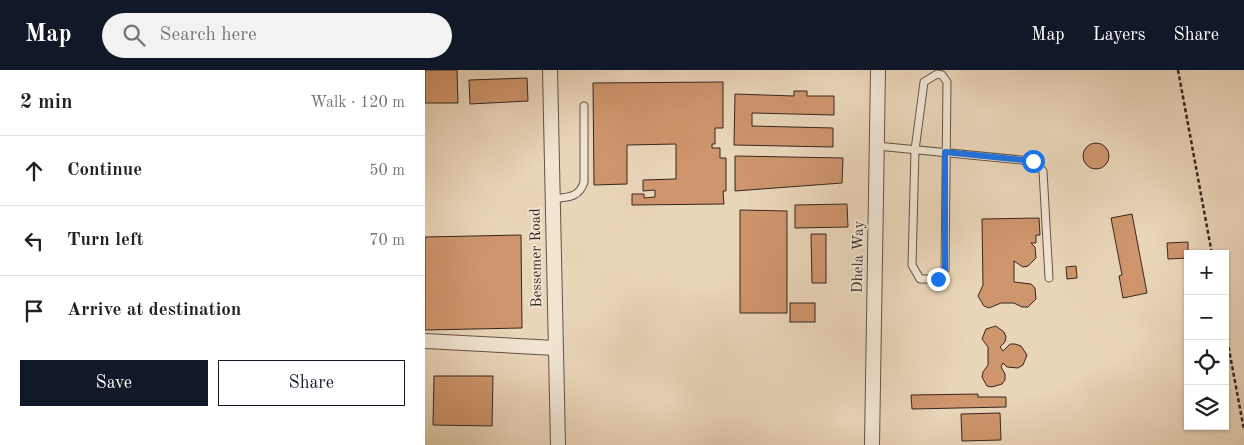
<!DOCTYPE html>
<html lang="en">
<head>
<meta charset="utf-8">
<style>
	:root { --surface:#fff; --page:#f2f2f2; --text:#202124; --muted:#757577; --line:#e0e0e0; --accent:#111827 }
	body { margin:0; font-family:"Old Standard TT",serif; background:var(--page); color:var(--text) }
	.controls { position:absolute; right:15px; bottom:15px; display:grid; overflow:hidden; border-radius:0px; box-shadow:0 1px 4px #0004 }
	.controls button { width:45px; height:45px; display:grid; place-items:center; padding:0; border:0; border-bottom:1px solid var(--line); background:var(--surface); color:var(--text); font:25px sans-serif }
	.stop { position:absolute; width:15px; height:15px; margin:-11px; border:4px solid #1a73e8; border-radius:50%; background:#fff }
	.stop.end { background:#1a73e8; border-color:#fff; box-shadow:0 1px 5px #0008 }
	.list { margin:0; padding:0; list-style:none }
	h2 { display:flex; justify-content:space-between; align-items:center; height:65px; margin:0; padding:0 20px; font-size:21px }
	h2 small { font-size:16px; font-weight:400; color:var(--muted) }
	.list li { display:grid; grid-template-columns:32px 1fr auto; gap:15px; align-items:center; box-sizing:border-box; height:70px; padding:0 20px; border-top:1px solid var(--line) }
	.list b { display:block; font-size:19px; white-space:nowrap }
	.list em { font-size:16px; font-style:normal; color:var(--muted) }
	.actions { display:flex; gap:10px; padding:15px 20px }
	.actions a { flex:1; padding:11px 0; border:1px solid var(--accent); border-radius:0px; text-align:center; font-size:18px; color:var(--accent) }
	.actions .main { background:var(--accent); color:#fff }
	.icon { flex:none; width:28px; height:28px; fill:none; stroke:currentColor; stroke-width:2; stroke-linecap:round; stroke-linejoin:round }
	.map { position:relative; flex:none; width:819px; height:375px; overflow:hidden }
	header { display:flex; align-items:center; gap:30px; box-sizing:border-box; height:70px; padding:0 25px; background:var(--accent); color:#fff }
	header strong { font-size:24px }
	nav { display:flex; gap:28px; margin-inline-start:auto; font-size:18px }
	.search { width:350px; height:45px; background:var(--page); display:flex; align-items:center; gap:12px; box-sizing:border-box; padding:0 18px; border-radius:28px; color:var(--muted); font-size:19px }
	main { display:flex }
	aside { flex:1; background:var(--surface) }
	.map>svg:first-child { display:block }
</style>
</head>
<body>
<header>
<strong>Map</strong>
<div class="search"><svg class="icon" aria-label="search" viewBox="0 0 24 24"><circle cx="10" cy="10" r="6"/><path d="M15 15l6 6"/></svg>Search here</div>
<nav><a>Map</a><a>Layers</a><a>Share</a></nav>
</header>
<main>
<aside>
<h2>2 min<small>Walk · 120 m</small></h2>
<ul class="list">
<li><svg class="icon" aria-label="ahead" viewBox="0 0 24 24"><path d="M12 20V5M6 11l6-6 6 6"/></svg><div><b>Continue</b></div><em>50 m</em></li>
<li><svg class="icon" aria-label="left" viewBox="0 0 24 24"><path d="M17 20v-9H6M10 6l-5 5 5 5"/></svg><div><b>Turn left</b></div><em>70 m</em></li>
<li><svg class="icon" aria-label="arrive" viewBox="0 0 24 24"><path d="M6 21V4h12l-3 4 3 4H6"/></svg><div><b>Arrive at destination</b></div></li>
</ul>
<div class="actions"><a class="main">Save</a><a>Share</a></div>
</aside>
<div class="map">
<svg width="819" height="375" viewBox="0 0 819 375">
	<rect width="100%" height="100%" fill="#e9d5b8"/>
	<filter id="stains"><feTurbulence type="fractalNoise" baseFrequency=".004" numOctaves="4"/><feColorMatrix values="0 0 0 0 .2 0 0 0 0 .09 0 0 0 0 .02 0 0 0 .5 -.17"/></filter>
	<radialGradient id="worn" r=".72"><stop offset=".6" stop-color="#630" stop-opacity="0"/><stop offset="1" stop-color="#630" stop-opacity=".3"/></radialGradient>
	<!-- building -->
	<g fill="#cf956c" stroke="#372620">
		<path d="M0,0H32L33,33H0Z"/>
		<path d="M102,8L103,31L45,34L44,10Z"/>
		<path d="M298,12V58H290V74H287V78H295V88H301V121H298L299,134L207,135V124H219V128L230,127V120L218,121V110L251,109V74L202,75V114L169,115L168,13Z"/>
		<path d="M369,21H382V26H409V45L327,43V56L408,58V77L309,75L310,24L369,26Z"/>
		<circle cx="671" cy="86" r="13"/>
		<path d="M310,86L418,88L417,113L310,121Z"/>
		<path d="M422,134L423,157L370,158V135Z"/>
		<path d="M315,140L362,141V243H315Z"/>
		<path d="M707,144L722,223L698,228L694,206L697,205L686,148Z"/>
		<path d="M614,148L615,165H611V173H606L610,177L611,188L603,196L598,197L589,191V212L606,214L610,218L611,229L603,237H597L589,233H576L564,238L559,236L553,226L558,215L557,149Z"/>
		<path d="M386,164H401V213H387Z"/>
		<path d="M96,165L97,258L0,260V167Z"/>
		<path d="M763,172V188L743,189L742,173Z"/>
		<path d="M651,196L652,208L642,209L641,197Z"/>
		<rect x="365" y="233" width="25" height="19"/>
		<path d="M571,256L579,262L581,267L580,272L575,277L578,281L585,274H590L596,276L602,285L598,295L593,298L582,297L578,293L576,297L580,304V310L577,314L567,317L562,316L557,307L558,302L563,295V277L557,269L561,259Z"/>
		<path d="M9,306H68L67,356L8,355Z"/>
		<path d="M553,324V327H581V337L487,339L486,325Z"/>
		<path d="M575,343L576,370L537,371L536,344Z"/>
	</g>
	<g fill="none" stroke-linecap="round" stroke-linejoin="round">
		<defs>
			<g id="service">
				<path d="M512,4L517,5L522,12L520,200L513,209H495L487,195L490,80L499,12Z"/>
				<path d="M452,76L607,91L618,101L624,208"/>
				<path d="M127,129C143,127 154,128 159,112V36"/>
			</g>
			<g id="minor">
				<path d="M125,0L133,375"/>
				<path d="M0,271L130,278"/>
				<path d="M447,375L453,0"/>
			</g>
		</defs>
		<!-- service casing -->
		<use href="#service" stroke="#645246" stroke-width="9"/>
		<!-- minor casing -->
		<use href="#minor" stroke="#645246" stroke-width="16"/>
		<!-- path -->
		<g stroke="#372620" stroke-width="2.5" stroke-dasharray="4 2.5" stroke-linecap="butt">
			<path d="M753,0L787,184"/>
			<path d="M800,258L819,360"/>
		</g>
		<!-- service -->
		<use href="#service" stroke="#f1e4d1" stroke-width="7"/>
		<!-- minor -->
		<use href="#minor" stroke="#f1e4d1" stroke-width="14"/>
	</g>
	<g fill="none" stroke-linecap="round" stroke-linejoin="round">
		<!-- route -->
		<path stroke="#1a73e8" stroke-width="6" d="M513,209L520,200V82L608,91"/>
	</g>
	<g text-anchor="middle" dominant-baseline="central" stroke-width="4" stroke-linejoin="round" paint-order="stroke">
		<!-- street labels -->
		<g font-size="15" fill="#372620" stroke="#f1e4d1">
			<text transform="translate(434 187) rotate(-89)">Dhela Way</text>
			<text transform="translate(112 188) rotate(-91)">Bessemer Road</text>
		</g>
	</g>
	<rect width="100%" height="100%" filter="url(#stains)"/>
	<rect width="100%" height="100%" fill="url(#worn)"/>
</svg>
<div class="controls">
<button>+</button>
<button>−</button>
<button><svg class="icon" aria-label="locate" viewBox="0 0 24 24"><circle cx="12" cy="12" r="6"/><path d="M12 2v4M12 18v4M2 12h4M18 12h4"/></svg></button>
<button><svg class="icon" aria-label="layers" viewBox="0 0 24 24"><path d="M12 4l9 5-9 5-9-5zM3 14l9 5 9-5"/></svg></button>
</div>
<div class="stop" style="left:608px;top:91px"></div>
<div class="stop end" style="left:513px;top:209px"></div>
</div>
</main>
</body>
</html>
